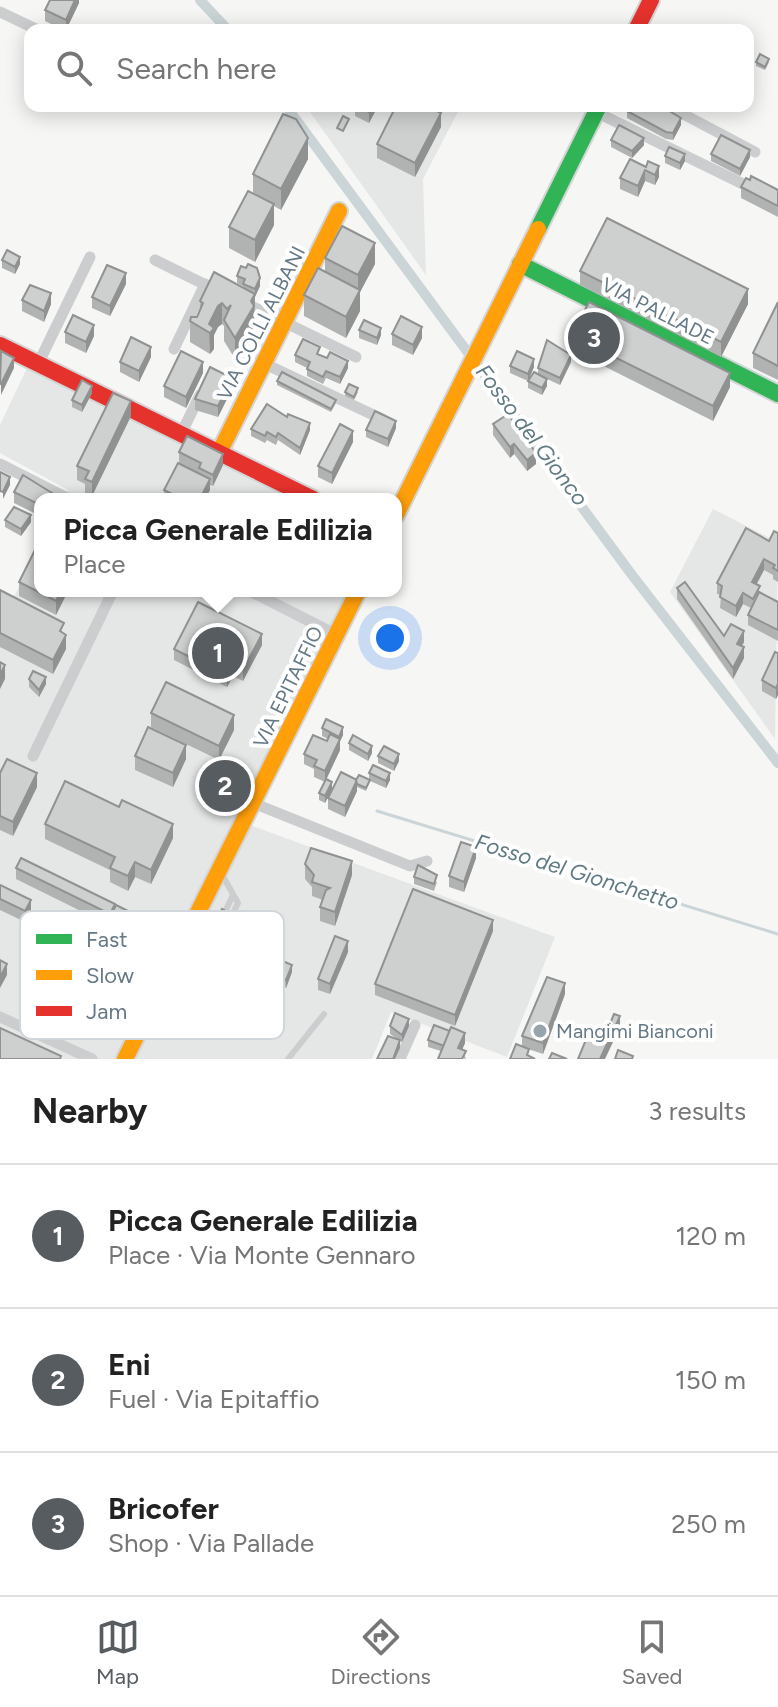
<!DOCTYPE html>
<html lang="en">
<head>
<meta charset="utf-8">
<style>
	:root { --surface:#fff; --page:#f6f6f6; --text:#222; --muted:#767676; --line:#e0e0e0; --accent:#575c60 }
	body { margin:0; font-family:Figtree,sans-serif; background:var(--page); color:var(--text) }
	.you { position:absolute; left:390px; top:638px; width:28px; height:28px; margin:-20px; border:6px solid #fff; border-radius:50%; background:#1a73e8; box-shadow:0 0 0 12px #1a73e833 }
	.badge { display:grid; place-items:center; width:52px; height:52px; border-radius:50%; background:var(--accent); color:#fff; font-size:26px; font-weight:700 }
	.pin { position:absolute; translate:-50% -50%; border:4px solid #fff; box-shadow:0 2px 8px #0006 }
	.popup { position:absolute; left:34px; top:493px; width:368px; height:104px; box-sizing:border-box; display:grid; place-content:center; border-radius:16px; background:var(--surface); filter:drop-shadow(0 2px 6px #0005); font-size:26px; white-space:nowrap; color:var(--muted) }
	.popup b { font-size:30px; color:var(--text) }
	.popup::after { content:''; position:absolute; left:50%; top:100%; margin-left:-16px; border:16px solid transparent; border-top-color:var(--surface) }
	.list { margin:0; padding:0; list-style:none }
	h2 { display:flex; justify-content:space-between; align-items:center; height:104px; margin:0; padding:0 32px; font-size:34px }
	h2 small { font-size:26px; font-weight:400; color:var(--muted) }
	.list li { display:grid; grid-template-columns:52px 1fr auto; gap:24px; align-items:center; box-sizing:border-box; height:144px; padding:0 32px; border-top:2px solid var(--line) }
	.list b { display:block; font-size:30px; white-space:nowrap }
	.list p { margin:0; font-size:26px; white-space:nowrap; color:var(--muted) }
	.list em { font-size:26px; font-style:normal; color:var(--muted) }
	.icon { flex:none; width:44px; height:44px; fill:none; stroke:currentColor; stroke-width:2; stroke-linecap:round; stroke-linejoin:round }
	.map { position:relative; flex:none; width:778px; height:1059px; overflow:hidden }
	.search { position:absolute; background:var(--surface); box-shadow:0 4px 20px #0003; left:24px; right:24px; top:24px; height:88px; display:flex; align-items:center; gap:20px; box-sizing:border-box; padding:0 28px; border-radius:16px; color:var(--muted); font-size:30px }
	.sheet { height:536px; background:var(--surface) }
	nav { display:flex; justify-content:space-around; align-items:center; box-sizing:border-box; height:112px; border-top:2px solid var(--line); background:var(--surface); font-size:22px; color:var(--muted) }
	nav a { display:grid; justify-items:center; gap:4px }
	nav .on { color:var(--accent) }
	.map>svg:first-child { display:block }
</style>
</head>
<body>
<div class="map">
<svg width="778" height="1059" viewBox="0 0 778 1059">
	<rect width="100%" height="100%" fill="#f6f6f5"/>
	<!-- built -->
	<g fill="#e5e6e6">
		<path d="M313,106H461L423,179L426,275L310,112Z"/>
		<path d="M28,366L299,499H64L68,490L0,453V425Z"/>
		<path d="M713,509L778,542L775,739L670,592Z"/>
		<path d="M40,546V591H351L236,820L555,937L507,1057L391,1012L372,1059H0V607L7,610Z"/>
	</g>
	<g fill="none" stroke-linecap="round" stroke-linejoin="round">
		<!-- stream -->
		<path stroke="#cbd4d6" stroke-width="3" d="M377,811L778,934"/>
		<!-- canal -->
		<g stroke="#cbd4d6" stroke-width="10">
			<path d="M200,0L228,30"/>
			<path d="M286,106L632,575L778,763"/>
		</g>
		<defs>
			<g id="fast">
				<path d="M538,229L599,106"/>
				<path d="M520,264L778,394"/>
			</g>
			<g id="slow">
				<path d="M219,453L339,211"/>
				<path d="M396,515L538,229"/>
				<path d="M125,1059L358,591"/>
			</g>
			<g id="jam">
				<path d="M636,30L651,0"/>
				<path d="M0,345L313,499"/>
			</g>
		</defs>
		<!-- fast casing -->
		<use href="#fast" stroke="#d3d4d5" stroke-width="20"/>
		<!-- slow casing -->
		<use href="#slow" stroke="#d3d4d5" stroke-width="20"/>
		<!-- jam casing -->
		<use href="#jam" stroke="#d3d4d5" stroke-width="20"/>
		<!-- lane -->
		<g stroke="#cccdce" stroke-width="6">
			<path d="M194,928L223,934L238,903L220,871"/>
			<path d="M215,933L233,895"/>
			<path d="M288,1059L324,1014"/>
		</g>
		<!-- street -->
		<g stroke="#cccdce" stroke-width="11">
			<path d="M0,12L38,30"/>
			<path d="M668,106L755,152"/>
			<path d="M596,112L743,184"/>
			<path d="M155,260L218,291"/>
			<path d="M241,301L356,357"/>
			<path d="M174,349L205,284"/>
			<path d="M263,363L382,419"/>
			<path d="M38,364L90,257"/>
			<path d="M181,434L200,395"/>
			<path d="M0,464L69,499"/>
			<path d="M250,591L337,635"/>
			<path d="M33,756L113,591"/>
			<path d="M253,803L410,866L427,861"/>
			<path d="M0,1017L92,1059"/>
			<path d="M400,1059L415,1025"/>
		</g>
		<!-- fast -->
		<use href="#fast" stroke="#30b455" stroke-width="16"/>
		<!-- slow -->
		<use href="#slow" stroke="#ff9f0a" stroke-width="16"/>
		<!-- jam -->
		<use href="#jam" stroke="#e5322d" stroke-width="16"/>
	</g>
	<!-- wall -->
	<g fill="#b1b3b3">
		<path d="M79,0V3L66,30H63L45,21V10Z"/>
		<path d="M756,62H769L765,70L756,66Z"/>
		<path d="M355,106H378L369,123L355,116Z"/>
		<path d="M627,111L681,125L673,140L666,139L627,118Z"/>
		<path d="M441,127L415,177L377,158V144Z"/>
		<path d="M611,140L644,145L632,158L611,147Z"/>
		<path d="M711,154L750,157L740,176L711,161Z"/>
		<path d="M665,156L685,161L680,170L665,163Z"/>
		<path d="M308,159L281,210L274,206V225L255,262L229,248V227L253,193V174Z"/>
		<path d="M630,159L659,177L655,185L645,181L638,197L620,189V178Z"/>
		<path d="M741,187L778,190V217L741,198Z"/>
		<path d="M325,258L375,264L360,292V311L346,338L304,316V295L325,272Z"/>
		<path d="M2,260L20,264L15,274L2,268Z"/>
		<path d="M580,271L748,304L721,357L580,285Z"/>
		<path d="M237,276L260,286L255,296L254,327L235,359L224,341V326L222,324L218,327L214,335V349L210,354L190,342V321L197,317L200,311V301L243,287V286L237,283Z"/>
		<path d="M126,284L110,316L92,308V297Z"/>
		<path d="M22,300L51,304L44,322L22,311Z"/>
		<path d="M778,302V380L753,368V353Z"/>
		<path d="M359,330L381,335L377,345L359,338Z"/>
		<path d="M65,332L94,336L86,353L65,343Z"/>
		<path d="M392,334L422,338L413,355L392,345Z"/>
		<path d="M572,336L730,387L713,421L572,350Z"/>
		<path d="M320,354V355L348,368L340,384L326,378L323,384L307,376V368L295,362V355Z"/>
		<path d="M151,357L139,382L120,372V362Z"/>
		<path d="M571,362L560,385L547,379V386L542,395L528,388V381L538,374V368Z"/>
		<path d="M510,366L534,367L528,381L510,373Z"/>
		<path d="M203,373L186,408L164,397V386Z"/>
		<path d="M277,381L336,403L331,412L277,385Z"/>
		<path d="M232,389L218,417L195,410V399Z"/>
		<path d="M345,392H358L354,400L345,396Z"/>
		<path d="M92,393L82,412L72,407V400Z"/>
		<path d="M131,416L92,496L85,493V484L77,480V466Z"/>
		<path d="M493,424L536,464L527,471L514,454L510,458L493,435Z"/>
		<path d="M396,428L388,447L366,437V430Z"/>
		<path d="M251,429L310,430L300,455L278,440L276,445L267,440L265,443L251,436Z"/>
		<path d="M353,442L332,484L318,477V466Z"/>
		<path d="M179,452L223,465L213,486L210,485V490L205,499H164V490L199,473L179,463Z"/>
		<path d="M14,492L52,499H40V516L14,503Z"/>
		<path d="M5,520L31,522L21,536L5,527Z"/>
		<path d="M778,533V582L773,579V575L764,570L756,584L760,593L778,602V641L748,625V615L751,608L743,604L736,617L720,608L721,595L717,594V583Z"/>
		<path d="M19,582L68,591L56,615L19,596Z"/>
		<path d="M677,588L724,636L744,642L742,646L744,658L733,679L677,599Z"/>
		<path d="M0,590L64,634L66,649L53,674L0,647Z"/>
		<path d="M262,645L243,681L233,676L227,687L174,660V649Z"/>
		<path d="M778,653V695L776,699L762,691V680Z"/>
		<path d="M29,679L46,684L39,697L29,687Z"/>
		<path d="M151,713L234,730L219,760L151,727Z"/>
		<path d="M322,728L343,735L340,741V750L325,782L314,777V769L304,764V754L327,741L328,739L322,736Z"/>
		<path d="M349,743L372,753L368,761L349,750Z"/>
		<path d="M135,756L186,759L173,787L135,770Z"/>
		<path d="M378,756L399,761L394,771L378,763Z"/>
		<path d="M0,773L37,787L13,836L0,830Z"/>
		<path d="M369,773L390,780L386,788L370,781L366,791L357,787V791L345,817L328,809V798L357,780H369Z"/>
		<path d="M208,781L241,787L235,798L208,785Z"/>
		<path d="M332,789L325,803L319,800V793Z"/>
		<path d="M45,824L173,838L151,884L135,877L128,891L110,882V870L45,839Z"/>
		<path d="M476,858L464,892L449,887V876Z"/>
		<path d="M305,864L352,875L335,926L320,921V907L323,900L312,896V887L305,879Z"/>
		<path d="M16,868L115,908L150,932L139,955L105,938V928L107,924L16,879Z"/>
		<path d="M414,877L437,882L434,891L414,884Z"/>
		<path d="M0,885L31,911L25,922L0,910Z"/>
		<path d="M233,919L228,929L217,923V920Z"/>
		<path d="M493,931L455,1026L375,995V984Z"/>
		<path d="M84,944L72,967L51,956V945Z"/>
		<path d="M206,950L267,962L257,987V993L249,1012L233,1005V998L241,980L206,965Z"/>
		<path d="M348,952L330,994L318,990V979Z"/>
		<path d="M84,964L113,976L109,983L84,971Z"/>
		<path d="M264,972H292L286,988L264,979Z"/>
		<path d="M197,979L222,983L217,996L197,987Z"/>
		<path d="M565,994L543,1054L525,1048L510,1059L522,1046V1036Z"/>
		<path d="M61,1001L86,1005L80,1018L61,1009Z"/>
		<path d="M109,1017L99,1039L83,1031V1020Z"/>
		<path d="M390,1026H409L402,1042L400,1040V1048L399,1040L390,1034Z"/>
		<path d="M428,1040L465,1043L462,1050L466,1059L428,1047Z"/>
	</g>
	<!-- shaded-wall -->
	<g fill="#909292">
		<path d="M75,0H79V3L66,30V20Z"/>
		<path d="M372,106H378L369,123V112Z"/>
		<path d="M441,113V127L415,177V163Z"/>
		<path d="M681,118V125L673,140V133Z"/>
		<path d="M308,138V159L281,210V189Z"/>
		<path d="M644,138V145L632,158V151Z"/>
		<path d="M750,150V157L740,176V169Z"/>
		<path d="M685,154V161L680,170V163Z"/>
		<path d="M659,166V177L655,185V175Z"/>
		<path d="M645,170V181L638,197V186Z"/>
		<path d="M274,204V225L255,262V240Z"/>
		<path d="M375,243V264L360,292V311L346,338V317L358,294V275Z"/>
		<path d="M20,257V264L15,274V267Z"/>
		<path d="M126,273V284L110,316V306Z"/>
		<path d="M260,278V286L255,297V289Z"/>
		<path d="M748,289V304L721,357V342Z"/>
		<path d="M51,293V304L44,322V311Z"/>
		<path d="M255,294L254,327L235,359V338Z"/>
		<path d="M222,303V324L218,327L214,335V349L210,354L209,324L218,306Z"/>
		<path d="M94,325V336L86,353V342Z"/>
		<path d="M422,327V338L413,355V345Z"/>
		<path d="M381,328V335L377,345V338Z"/>
		<path d="M151,347V357L139,382V371Z"/>
		<path d="M571,355V362L560,385V378Z"/>
		<path d="M14,358V368L1,395V384Z"/>
		<path d="M534,359V367L528,381V374Z"/>
		<path d="M348,361V368L340,384V377Z"/>
		<path d="M203,362V373L186,408V397Z"/>
		<path d="M730,373V387L713,421V406Z"/>
		<path d="M232,378V389L218,417V406Z"/>
		<path d="M547,379V386L542,395V388Z"/>
		<path d="M92,386V393L82,412V405Z"/>
		<path d="M131,401V416L92,496V482Z"/>
		<path d="M396,421V428L388,447V439Z"/>
		<path d="M310,423V430L300,455V448Z"/>
		<path d="M353,431V442L332,484V473Z"/>
		<path d="M514,444V454L510,458V447Z"/>
		<path d="M536,453V464L527,471V460Z"/>
		<path d="M223,454V465L213,486V475Z"/>
		<path d="M10,477V485L3,499V492Z"/>
		<path d="M210,479V490L205,499H200Z"/>
		<path d="M31,515V522L21,536V529Z"/>
		<path d="M764,559V570L752,593V582Z"/>
		<path d="M61,591H68L56,615V601Z"/>
		<path d="M743,593V604L736,617V606Z"/>
		<path d="M744,631V642L737,654V644Z"/>
		<path d="M262,634V645L243,681V670Z"/>
		<path d="M66,635V649L53,674V660Z"/>
		<path d="M744,647V658L733,679V668Z"/>
		<path d="M5,665V679L0,689V675Z"/>
		<path d="M233,665V676L227,687V676Z"/>
		<path d="M46,677V684L39,697V690Z"/>
		<path d="M778,684V695L776,699V688Z"/>
		<path d="M234,715V730L219,760V746Z"/>
		<path d="M343,727V735L340,741V750L325,782V771L339,742V737Z"/>
		<path d="M186,745V759L173,787V773Z"/>
		<path d="M372,746V753L368,761V754Z"/>
		<path d="M399,754V761L394,771V764Z"/>
		<path d="M37,773V787L13,836V822Z"/>
		<path d="M390,773V780L386,788V781Z"/>
		<path d="M357,780V791L345,817V806Z"/>
		<path d="M332,782V789L325,803V796Z"/>
		<path d="M173,824V838L151,884V870Z"/>
		<path d="M476,847V858L464,892V882Z"/>
		<path d="M352,861V875L335,926V912Z"/>
		<path d="M135,862V877L128,891V876Z"/>
		<path d="M31,900V911L25,922V911Z"/>
		<path d="M493,920V931L455,1026V1015Z"/>
		<path d="M150,922V932L139,955V944Z"/>
		<path d="M84,933V944L72,967V956Z"/>
		<path d="M348,941V952L330,994V984Z"/>
		<path d="M267,948V962L257,987V993L249,1012V1005L257,986V973Z"/>
		<path d="M7,964V975L0,988V977Z"/>
		<path d="M292,965V972L286,988V980Z"/>
		<path d="M113,969V976L109,983V976Z"/>
		<path d="M222,976V983L217,996V988Z"/>
		<path d="M565,983V994L543,1054V1043Z"/>
		<path d="M86,998V1005L80,1018V1010Z"/>
		<path d="M109,1006V1017L99,1039V1028Z"/>
		<path d="M620,1016V1027L605,1059H600Z"/>
		<path d="M409,1019V1026L402,1042V1035Z"/>
		<path d="M465,1033V1043L458,1059V1048Z"/>
		<path d="M400,1040V1048L395,1059H393Z"/>
	</g>
	<!-- building -->
	<g fill="#ced0d0" stroke="#909292" stroke-width="2">
		<path d="M50,0H75L66,20L45,10Z"/>
		<path d="M760,54L769,59L765,67L756,62Z"/>
		<path d="M358,106H372L369,112Z"/>
		<path d="M396,106H427L441,113L415,163L377,144Z"/>
		<path d="M629,106H661L681,118L673,133L666,132L627,111Z"/>
		<path d="M283,114L296,119L308,138L281,189L253,174Z"/>
		<path d="M343,116L349,119L343,131L337,128Z"/>
		<path d="M619,125L644,138L632,151L611,140Z"/>
		<path d="M721,135L750,150L740,169L711,154Z"/>
		<path d="M669,147L685,154L680,163L665,156Z"/>
		<path d="M630,159L646,167L648,161L659,166L655,175L645,170L638,186L620,178Z"/>
		<path d="M751,176L778,190V206L741,187L746,178L750,180Z"/>
		<path d="M248,191L274,204L255,240L229,227Z"/>
		<path d="M607,218L748,289L721,342L580,271Z"/>
		<path d="M342,226L375,243L358,275L325,258Z"/>
		<path d="M7,250L20,257L15,267L2,260Z"/>
		<path d="M248,264L257,268L260,278L255,289L243,284L245,279L237,276L241,266L246,268Z"/>
		<path d="M107,265L126,273L110,306L92,297Z"/>
		<path d="M318,268L360,290L346,317L304,295Z"/>
		<path d="M214,272L255,294L251,301L254,306L235,338L224,320L231,305L227,309L222,303L218,306L209,324L214,328L210,333L190,321L191,317H197L203,303L200,301Z"/>
		<path d="M30,285L51,293L44,311L22,300Z"/>
		<path d="M589,302L730,373L713,406L572,336Z"/>
		<path d="M778,302V366L753,353Z"/>
		<path d="M73,315L94,325L86,342L65,332Z"/>
		<path d="M401,316L422,327L413,345L392,334Z"/>
		<path d="M364,320L381,328L377,338L359,330Z"/>
		<path d="M131,337L151,347L139,371L120,362Z"/>
		<path d="M303,339L320,347L317,354L327,358L330,352L348,361L340,377L326,371L323,377L307,369L310,362L295,355Z"/>
		<path d="M547,340L571,355L560,378L538,368Z"/>
		<path d="M1,351L14,358L1,384L0,383Z"/>
		<path d="M181,351L203,362L186,397L164,386Z"/>
		<path d="M517,351L534,359L528,374L510,366Z"/>
		<path d="M210,367L232,378L218,406L195,399Z"/>
		<path d="M282,372L336,400L331,409L277,381Z"/>
		<path d="M534,372L547,379L542,388L528,381Z"/>
		<path d="M82,380L92,386L82,405L72,400Z"/>
		<path d="M349,384L358,388L354,397L345,392Z"/>
		<path d="M113,393L131,401L92,482L85,479L89,471L77,466Z"/>
		<path d="M267,404L287,417L288,414L310,423L300,448L278,433L276,437L267,432L265,436L251,429Z"/>
		<path d="M375,411L396,421L388,439L366,430Z"/>
		<path d="M508,414L536,453L527,460L514,444L510,447L493,424Z"/>
		<path d="M340,424L353,431L332,473L318,466Z"/>
		<path d="M187,436L223,454L213,475L199,468L201,463L179,452Z"/>
		<path d="M178,463L210,479L200,499H182L164,490Z"/>
		<path d="M0,472L10,477L3,492L0,491Z"/>
		<path d="M23,475L52,493L49,499H40V505L14,492Z"/>
		<path d="M242,494L252,499H239Z"/>
		<path d="M14,507L31,515L21,529L5,520Z"/>
		<path d="M746,528L769,541L774,531L778,533V571L773,568L775,565L764,559L752,582L760,586L753,599L743,593L736,606L720,597L722,586L717,583Z"/>
		<path d="M40,540V591H61L56,601L19,582Z"/>
		<path d="M685,582L724,636L731,624L744,631L737,644L744,647L733,668L677,588Z"/>
		<path d="M0,590L64,623L60,631L66,635L53,660L0,633Z"/>
		<path d="M759,592L778,602V630L748,615Z"/>
		<path d="M198,602L262,634L243,670L233,665L227,676L174,649Z"/>
		<path d="M775,652L778,653V684L776,688L762,680Z"/>
		<path d="M0,662L5,665L0,675Z"/>
		<path d="M33,671L46,677L39,690L29,679Z"/>
		<path d="M166,682L234,715L219,746L151,713Z"/>
		<path d="M326,719L343,727L339,737L322,728Z"/>
		<path d="M148,727L186,745L173,773L135,756Z"/>
		<path d="M330,734L340,739L325,771L314,766L317,760L304,754L313,735L327,741Z"/>
		<path d="M353,735L372,746L368,754L349,743Z"/>
		<path d="M384,746L399,754L394,764L378,756Z"/>
		<path d="M7,759L37,773L13,822L0,816V773Z"/>
		<path d="M373,765L390,773L386,781L369,773Z"/>
		<path d="M213,770L241,783L235,794L208,781Z"/>
		<path d="M341,772L357,780L345,806L328,798Z"/>
		<path d="M359,775L370,780L366,788L357,784L356,780Z"/>
		<path d="M326,779L332,782L325,796L319,793Z"/>
		<path d="M65,781L119,807L122,800L173,824L151,870L135,862L128,876L110,868L115,857L45,824Z"/>
		<path d="M461,842L476,847L464,882L449,876Z"/>
		<path d="M311,848L352,861L335,912L320,907L326,890L330,888L312,882L314,875L305,864Z"/>
		<path d="M21,858L115,904L110,914L16,868Z"/>
		<path d="M418,865L437,875L434,884L414,877Z"/>
		<path d="M0,885L31,900L25,911L0,899Z"/>
		<path d="M413,889L493,920L455,1015L375,984Z"/>
		<path d="M116,905L150,922L139,944L105,928Z"/>
		<path d="M222,909L233,915L228,925L217,920Z"/>
		<path d="M63,922L84,933L72,956L51,945Z"/>
		<path d="M216,930L267,948L257,973L206,950Z"/>
		<path d="M335,936L348,941L330,984L318,979Z"/>
		<path d="M87,956L113,969L109,976L84,964Z"/>
		<path d="M271,956L292,965L286,980L264,972Z"/>
		<path d="M0,960L7,964L0,977Z"/>
		<path d="M204,964L222,976L217,988L197,979Z"/>
		<path d="M547,977L565,983L543,1043L522,1036Z"/>
		<path d="M241,979L257,986L249,1005L233,998Z"/>
		<path d="M67,989L86,998L80,1010L61,1001Z"/>
		<path d="M93,999L109,1006L99,1028L83,1020Z"/>
		<path d="M395,1013L409,1019L402,1035L390,1026Z"/>
		<path d="M614,1014L620,1016L600,1059H578L590,1030L605,1036Z"/>
		<path d="M434,1025L450,1031L444,1046L428,1040Z"/>
		<path d="M451,1027L465,1033L458,1048L466,1051L462,1059H438Z"/>
		<path d="M0,1028L61,1056L60,1059H0Z"/>
		<path d="M388,1036L400,1040L393,1059H377Z"/>
		<path d="M516,1044L529,1049L527,1055L535,1059H510Z"/>
		<path d="M618,1050L633,1056L632,1059H615Z"/>
		<path d="M552,1053L567,1059H549Z"/>
	</g>
	<!-- markers -->
	<circle fill="#98a4ac" stroke="#fff" stroke-width="3" cx="540" cy="1031" r="8"/>
	<g text-anchor="middle" dominant-baseline="central" stroke-width="8" stroke-linejoin="round" paint-order="stroke">
		<!-- street labels -->
		<g font-size="20" fill="#657885" stroke="#fff">
			<text transform="translate(658 311) rotate(27)">VIA PALLADE</text>
			<text transform="translate(261 323) rotate(-63)">VIA COLLI ALBANI</text>
			<text transform="translate(288 687) rotate(-64)">VIA EPITAFFIO</text>
		</g>
		<!-- poi labels -->
		<g font-size="20" fill="#657885" stroke="#fff" text-anchor="start">
			<text x="556" y="1031">Mangimi Bianconi</text>
		</g>
		<!-- water labels -->
		<g font-size="22" font-style="italic" fill="#617a82" stroke="#fff">
			<text transform="translate(532 435) rotate(53)">Fosso del Gionco</text>
			<text transform="translate(577 872) rotate(17)">Fosso del Gionchetto</text>
		</g>
	</g>
	<!-- legend -->
	<rect x="20" y="911" width="264" height="128" rx="12" fill="#fff" stroke="#d1d6da" stroke-width="2"/>
	<rect x="36" y="934" width="36" height="10" fill="#30b455"/>
	<rect x="36" y="970" width="36" height="10" fill="#ff9f0a"/>
	<rect x="36" y="1006" width="36" height="10" fill="#e5322d"/>
	<g font-size="22" fill="#657885">
		<text x="86" y="947">Fast</text>
		<text x="86" y="983">Slow</text>
		<text x="86" y="1019">Jam</text>
	</g>
</svg>
<div class="you"></div>
<div class="pin badge" style="left:218px;top:653px">1</div>
<div class="popup"><b>Picca Generale Edilizia</b>Place</div>
<div class="pin badge" style="left:225px;top:786px">2</div>
<div class="pin badge" style="left:594px;top:338px">3</div>
<div class="search"><svg class="icon" aria-label="search" viewBox="0 0 24 24"><circle cx="10" cy="10" r="6"/><path d="M15 15l6 6"/></svg>Search here</div>
</div>
<section class="sheet">
<h2>Nearby<small>3 results</small></h2>
<ul class="list">
<li><span class="badge">1</span><div><b>Picca Generale Edilizia</b><p>Place · Via Monte Gennaro</p></div><em>120 m</em></li>
<li><span class="badge">2</span><div><b>Eni</b><p>Fuel · Via Epitaffio</p></div><em>150 m</em></li>
<li><span class="badge">3</span><div><b>Bricofer</b><p>Shop · Via Pallade</p></div><em>250 m</em></li>
</ul>
</section>
<nav>
<a class="on"><svg class="icon" aria-label="map" viewBox="0 0 24 24"><path d="M3 6l6-2 6 2 6-2v14l-6 2-6-2-6 2zM9 4v14M15 6v14"/></svg>Map</a>
<a><svg class="icon" aria-label="directions" viewBox="0 0 24 24"><path d="M12 3l9 9-9 9-9-9zM9 14v-3h6M13 9l2 2-2 2"/></svg>Directions</a>
<a><svg class="icon" aria-label="saved" viewBox="0 0 24 24"><path d="M7 4h10v16l-5-4-5 4z"/></svg>Saved</a>
</nav>
</body>
</html>
